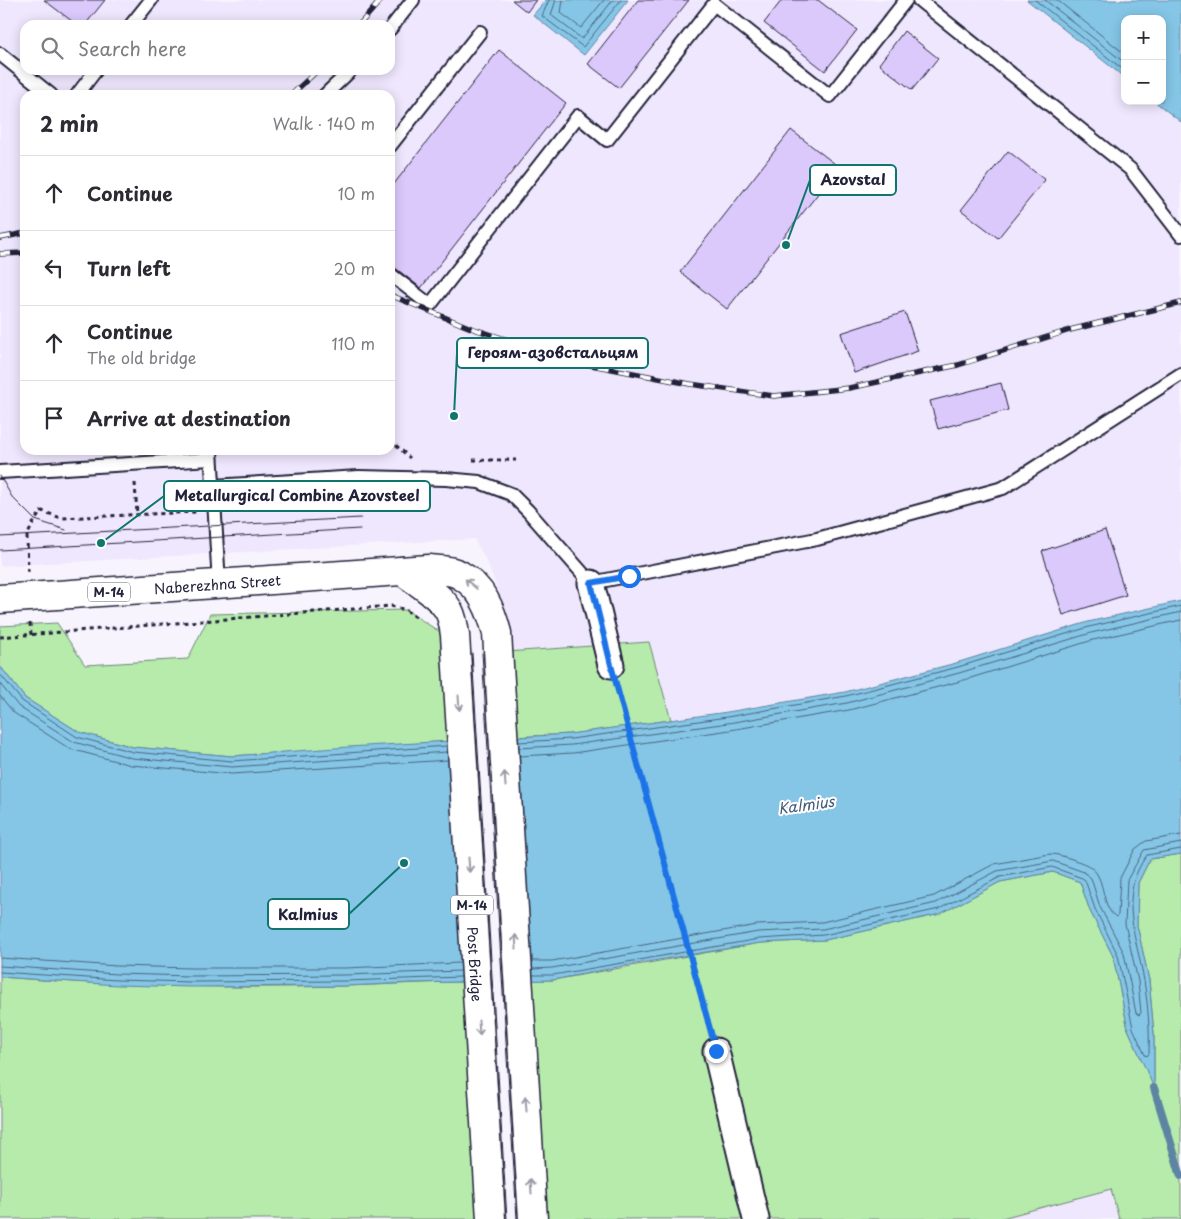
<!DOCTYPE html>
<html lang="en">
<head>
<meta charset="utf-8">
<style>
	:root { --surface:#fff; --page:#f7f7f7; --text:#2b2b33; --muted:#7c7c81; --line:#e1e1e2 }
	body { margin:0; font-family:"Playpen Sans",sans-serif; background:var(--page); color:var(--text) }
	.controls { position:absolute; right:15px; top:15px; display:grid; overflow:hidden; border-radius:10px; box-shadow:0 2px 12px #0003 }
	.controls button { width:45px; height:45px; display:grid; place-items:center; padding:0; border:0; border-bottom:1px solid var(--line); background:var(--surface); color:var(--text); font:25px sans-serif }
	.stop { position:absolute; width:15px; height:15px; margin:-11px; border:4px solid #1a73e8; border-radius:50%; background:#fff }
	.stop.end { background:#1a73e8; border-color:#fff; box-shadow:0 1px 5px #0008 }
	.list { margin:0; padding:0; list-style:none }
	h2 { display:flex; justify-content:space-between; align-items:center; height:65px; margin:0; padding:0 20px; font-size:21px }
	h2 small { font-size:16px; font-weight:400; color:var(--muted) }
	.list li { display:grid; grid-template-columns:32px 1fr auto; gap:15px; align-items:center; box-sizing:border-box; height:75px; padding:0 20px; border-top:1px solid var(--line) }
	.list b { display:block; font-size:19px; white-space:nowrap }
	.list p { margin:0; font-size:16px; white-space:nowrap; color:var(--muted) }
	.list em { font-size:16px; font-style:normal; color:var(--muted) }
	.icon { flex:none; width:28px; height:28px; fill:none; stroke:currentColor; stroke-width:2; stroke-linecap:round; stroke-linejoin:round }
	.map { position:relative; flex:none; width:1181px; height:1219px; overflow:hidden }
	.search { position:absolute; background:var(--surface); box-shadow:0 2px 12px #0003; left:20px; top:20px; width:375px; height:55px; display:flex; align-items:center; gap:12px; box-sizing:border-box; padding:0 18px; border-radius:15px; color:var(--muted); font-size:19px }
	.panel { position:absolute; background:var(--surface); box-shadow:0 2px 12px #0003; left:20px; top:90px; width:375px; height:365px; border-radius:15px }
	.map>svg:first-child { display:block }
</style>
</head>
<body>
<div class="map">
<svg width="1181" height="1219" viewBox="0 0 1181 1219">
	<rect width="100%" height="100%" fill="#f8f4fe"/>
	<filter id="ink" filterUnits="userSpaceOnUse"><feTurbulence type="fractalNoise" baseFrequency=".02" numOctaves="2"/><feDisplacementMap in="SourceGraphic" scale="10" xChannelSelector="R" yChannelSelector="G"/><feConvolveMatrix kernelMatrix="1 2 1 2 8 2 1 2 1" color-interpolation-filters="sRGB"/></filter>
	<g filter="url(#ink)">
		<!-- built -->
		<g fill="#efe7fd" fill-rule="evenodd">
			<path d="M0,0H546L534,16L584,55L628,0H1027L1125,78V101H1154L1181,122V601L1088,622L956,663L845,692L671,720L648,642L507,652L505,624L499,593L486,560L474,539L0,566ZM25,25H390V70H25ZM25,95H390V450H25Z"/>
			<path d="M1111,1189L1119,1219H998Z"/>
		</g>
		<!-- green -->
		<g fill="#b7ebac" stroke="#6c8674">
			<path d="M406,610L446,636L452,741L232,756L133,747L79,732L25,698L0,666V626L57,623L85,665L188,659L210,614Z"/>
			<path d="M649,642L671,720L570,734L513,737L507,652Z"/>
			<path d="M1181,854V1219H1119L1111,1189L998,1219H543L528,980H553L760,943L825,940L940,914L1000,882L1053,872L1080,882L1090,911L1113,956L1128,1029L1154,1087V1034L1149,980L1137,925L1138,883L1150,859Z"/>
			<path d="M0,977C115,986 230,989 345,986C386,985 426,982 467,982L482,1219H0Z"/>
		</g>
		<!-- water -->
		<g fill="#85c6e6" stroke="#5d84a2">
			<path d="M546,0H628L584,55L533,15Z"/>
			<path d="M1027,0H1181V122L1154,101H1162V19H1125V78Z"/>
			<path d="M1181,601V854L1150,859L1138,883L1137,925L1149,980L1154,1034V1088L1128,1029L1113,956L1090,911L1080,882L1053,872L1000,882L940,914L825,940L760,943L623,966L553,980L411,983L346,986L191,987L117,985L0,977V666L25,698L79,732L133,747L232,756L348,747L570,734L727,712L845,692L956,663L1088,622Z"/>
		</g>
		<!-- pier -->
		<path fill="#f8f4fe" d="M512,735L528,983L467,984L452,738Z"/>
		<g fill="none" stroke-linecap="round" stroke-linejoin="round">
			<!-- shore -->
			<g stroke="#4a647f" stroke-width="1">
				<path d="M549,0L542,16L583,47L621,0"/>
				<path d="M556,0L551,15L582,39L613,0"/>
				<path d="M563,0L561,13L581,28L604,0"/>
				<path d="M1035,0L1125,71"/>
				<path d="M1045,0L1125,63"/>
				<path d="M1057,0L1125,54"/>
				<path d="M0,674L22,701L77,737L133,752L232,761L447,746"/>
				<path d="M0,684L19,707L74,742L132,758L232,767L447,752"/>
				<path d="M0,696L14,713L70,749L131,765L232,774L448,760"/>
				<path d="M519,742L571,739L727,717L846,696L958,667L1089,627L1181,606"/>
				<path d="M519,748L572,745L728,723L847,703L959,673L1091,633L1181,612"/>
				<path d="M520,756L573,753L730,730L849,710L961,681L1093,640L1181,620"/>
				<path d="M0,958L117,966L191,968H345L460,963"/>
				<path d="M532,961H552L757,925L822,922L934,896L994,864L1050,854C1058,854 1065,857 1072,859C1079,862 1088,864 1093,869C1106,881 1101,908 1116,917L1118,915L1120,878L1135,849L1146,841L1181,835"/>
				<path d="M0,966L117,974L191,976L345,975L461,971"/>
				<path d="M533,969L552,968L758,932L823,929L936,903L997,871L1053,861L1084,872L1091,878L1100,907L1124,953L1136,1013L1139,1015L1141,1013L1138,981L1125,924L1127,880L1144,850L1181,843"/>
				<path d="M0,972L117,980L191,982L346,981L461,977"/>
				<path d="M533,975H553L759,939L824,935L939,909L1000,877L1052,867L1082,878L1085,880L1095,909L1118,955L1133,1028L1145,1055L1147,1056L1149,1054C1150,1030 1148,1005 1144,981C1137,938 1117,895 1147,855L1181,849"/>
			</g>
			<!-- stream -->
			<path stroke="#5d84a2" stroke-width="8" d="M1154,1088L1181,1176"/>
		</g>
		<!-- building -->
		<g fill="#dbc9fb" stroke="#22223b">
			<path d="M44,0H105L85,25H77Z"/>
			<path d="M512,0H536L527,12Z"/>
			<path d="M638,0H689L619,88L588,64Z"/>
			<path d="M782,0H818L857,30L825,71L764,23Z"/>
			<path d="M904,31L938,58L912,90L879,64Z"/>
			<path d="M499,50L566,103L421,288L390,264V189Z"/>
			<path d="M791,130L839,167L727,309L680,272Z"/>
			<path d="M1008,151L1045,180L998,238L961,210Z"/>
			<path d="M905,312L918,351L854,373L841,333Z"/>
			<path d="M1001,383L1008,410L938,429L930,401Z"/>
			<path d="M1105,530L1126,595L1063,615L1042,551Z"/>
		</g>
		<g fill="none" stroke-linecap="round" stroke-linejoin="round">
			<defs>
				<g id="lane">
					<path d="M919,0L1130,169L1181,235"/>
					<path d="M131,25L151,0"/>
					<path d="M390,29L413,0"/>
					<path d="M0,54L51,95"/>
					<path d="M77,95L96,70"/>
					<path d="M325,95L351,70"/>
					<path d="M390,146L480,32"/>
					<path d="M390,274L430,305L578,116L607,140L714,4L830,96L906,0"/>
					<path d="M211,450L219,584"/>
					<path d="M0,472L211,459"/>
					<path d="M213,486L359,477L446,479L479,482L511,494L528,511L591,583L817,539L1003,488L1181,374"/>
				</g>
				<g id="street">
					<path d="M591,583L611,665"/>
					<path d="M716,1051L756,1219"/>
				</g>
				<g id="highway">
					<path id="s1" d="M403,571C418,583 440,595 449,611C453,619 454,627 455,635L491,1219"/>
					<path id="s2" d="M0,599L429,569C438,570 452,570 460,575C482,587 491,610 497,633L533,1219"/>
				</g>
			</defs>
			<!-- lane casing -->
			<use href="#lane" stroke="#22223b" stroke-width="16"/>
			<!-- street casing -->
			<use href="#street" stroke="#22223b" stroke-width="29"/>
			<!-- highway casing -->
			<use href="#highway" stroke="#22223b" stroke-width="31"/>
			<!-- path -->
			<g stroke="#22223b" stroke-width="3" stroke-dasharray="4 4" stroke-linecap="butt">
				<path d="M390,440L410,458"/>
				<path d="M473,460H516"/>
				<path d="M135,483L137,515"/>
				<path d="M28,572L27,536L35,520L42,511L61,518L196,512"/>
				<path d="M30,623L31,635"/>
				<path d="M0,637L391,606L406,610L416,617"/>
				<path d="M617,688L709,1027"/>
			</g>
			<!-- lane -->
			<use href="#lane" stroke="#fff" stroke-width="12"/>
			<!-- street -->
			<use href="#street" stroke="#fff" stroke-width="25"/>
			<!-- highway -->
			<use href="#highway" stroke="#fff" stroke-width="28"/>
			<!-- tram -->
			<g stroke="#22223b" stroke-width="1">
				<path d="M0,476L12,497L35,520L66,530"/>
				<path d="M0,537L361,518"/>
				<path d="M0,550L360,529"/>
				<path d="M472,653L507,1219"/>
				<path d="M482,653L517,1219"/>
			</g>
			<defs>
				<g id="rail">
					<path d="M359,25L381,0"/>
					<path d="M291,95L318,70"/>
					<path d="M0,238L25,233"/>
					<path d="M0,254L25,253"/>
					<path d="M390,295L471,328L576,362L690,384L774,396L849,388L958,365L1070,330L1181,303"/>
				</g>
			</defs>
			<!-- rail casing -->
			<use href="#rail" stroke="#22223b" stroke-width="5.5"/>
			<!-- rail -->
			<use href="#rail" stroke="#fff" stroke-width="4" stroke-dasharray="11" stroke-linecap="butt"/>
		</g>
		<!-- one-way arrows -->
		<defs><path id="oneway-shaft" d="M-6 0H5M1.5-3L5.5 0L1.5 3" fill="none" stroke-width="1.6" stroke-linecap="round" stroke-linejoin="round" transform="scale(1.25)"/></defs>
		<g stroke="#9c9ca7">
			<use href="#oneway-shaft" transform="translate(471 584) rotate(-140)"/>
			<use href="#oneway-shaft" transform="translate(459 703) rotate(86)"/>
			<use href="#oneway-shaft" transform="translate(505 779) rotate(-94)"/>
			<use href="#oneway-shaft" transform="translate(469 865) rotate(86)"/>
			<use href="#oneway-shaft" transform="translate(516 942) rotate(-94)"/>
			<use href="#oneway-shaft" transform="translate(479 1028) rotate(86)"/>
			<use href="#oneway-shaft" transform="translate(526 1104) rotate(-94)"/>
			<use href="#oneway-shaft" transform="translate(531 1186) rotate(-94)"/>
		</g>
	</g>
	<g fill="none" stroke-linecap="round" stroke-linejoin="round" filter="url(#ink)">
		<!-- route -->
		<path stroke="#1a73e8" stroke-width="6" d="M629,576L591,583L611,665L716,1051"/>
	</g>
	<g text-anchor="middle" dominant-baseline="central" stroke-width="4" stroke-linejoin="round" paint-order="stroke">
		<!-- shield labels -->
		<g fill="#fff" stroke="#646476" stroke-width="1">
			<rect x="88" y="582.5" width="42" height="19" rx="4"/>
			<rect x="451" y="895.5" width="42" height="19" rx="4"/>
		</g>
		<g font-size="12" font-weight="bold" fill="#22223b">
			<text x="109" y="592">М-14</text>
			<text x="472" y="905">М-14</text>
		</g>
		<!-- street labels -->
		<g font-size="14" fill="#22223b" stroke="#fff">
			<text stroke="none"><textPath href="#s2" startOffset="218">Naberezhna Street</textPath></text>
			<text stroke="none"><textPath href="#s1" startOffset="416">Post Bridge</textPath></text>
		</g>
		<!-- water labels -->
		<g font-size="15" font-style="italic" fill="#455b77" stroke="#fff">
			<text transform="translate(806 804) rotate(-8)">Kalmius</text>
		</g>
	</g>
	<!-- callouts -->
	<path fill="none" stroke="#0f766e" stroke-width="2" d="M786 245L810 180M454 416L457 353M101 543L164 496M404 863L349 914"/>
	<g fill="#0f766e" stroke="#fff" stroke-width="2">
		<circle cx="786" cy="245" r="5"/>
		<circle cx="454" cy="416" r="5"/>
		<circle cx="101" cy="543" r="5"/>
		<circle cx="404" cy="863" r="5"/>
	</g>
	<g fill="#fff" stroke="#0f766e" stroke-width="2">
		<rect x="810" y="165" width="86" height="30" rx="5"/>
		<rect x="457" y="338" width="191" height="30" rx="5"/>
		<rect x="164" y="481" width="266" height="30" rx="5"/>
		<rect x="268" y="899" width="81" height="30" rx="5"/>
	</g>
	<g font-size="15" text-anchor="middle" font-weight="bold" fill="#22223b">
		<text x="853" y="185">Azovstal</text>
		<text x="553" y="358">Героям-азовстальцям</text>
		<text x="297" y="501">Metallurgical Combine Azovsteel</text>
		<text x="308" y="920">Kalmius</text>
	</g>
</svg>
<div class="controls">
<button>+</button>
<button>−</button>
</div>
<div class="stop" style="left:629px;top:576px"></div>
<div class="stop end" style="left:716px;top:1051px"></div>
<div class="search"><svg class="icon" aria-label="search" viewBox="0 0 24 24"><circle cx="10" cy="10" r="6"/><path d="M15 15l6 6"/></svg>Search here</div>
<section class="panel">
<h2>2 min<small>Walk · 140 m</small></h2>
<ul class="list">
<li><svg class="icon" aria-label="ahead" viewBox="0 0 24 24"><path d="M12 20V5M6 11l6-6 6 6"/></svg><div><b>Continue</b></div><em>10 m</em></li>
<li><svg class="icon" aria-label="left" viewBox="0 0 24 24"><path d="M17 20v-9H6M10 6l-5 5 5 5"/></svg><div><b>Turn left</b></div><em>20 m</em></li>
<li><svg class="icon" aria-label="ahead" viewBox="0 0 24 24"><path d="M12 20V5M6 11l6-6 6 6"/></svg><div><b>Continue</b><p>The old bridge</p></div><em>110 m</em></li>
<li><svg class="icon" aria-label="arrive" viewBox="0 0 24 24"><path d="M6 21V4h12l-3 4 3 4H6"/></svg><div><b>Arrive at destination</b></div></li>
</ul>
</section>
</div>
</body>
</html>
